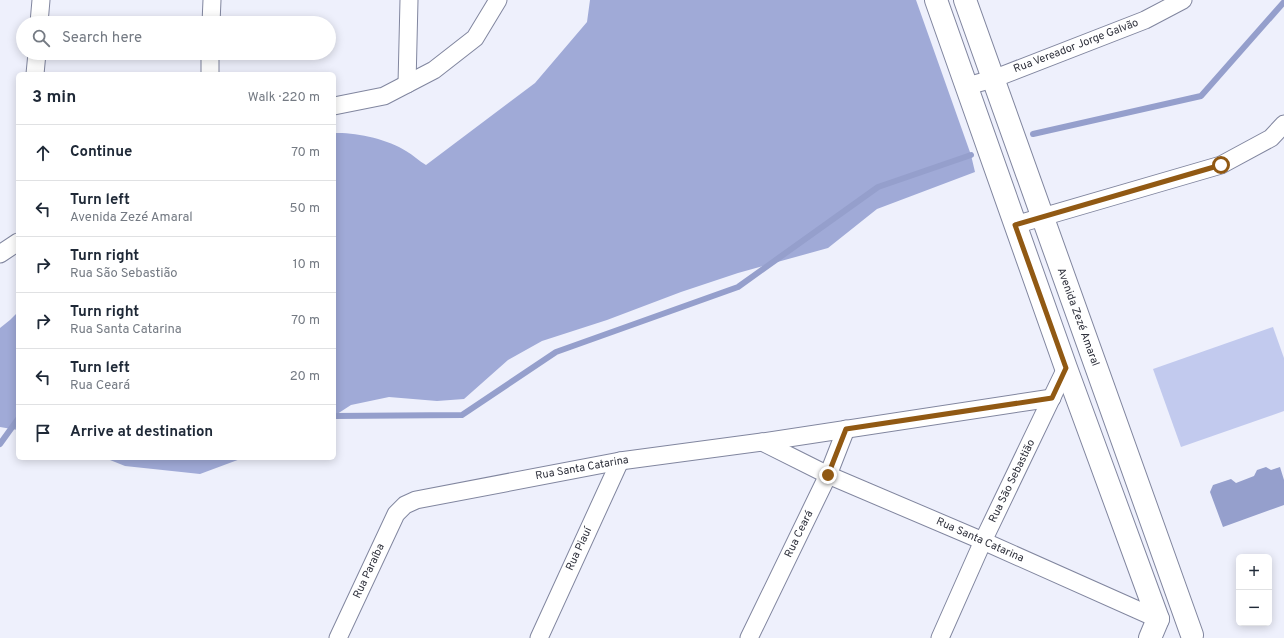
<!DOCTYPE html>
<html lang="en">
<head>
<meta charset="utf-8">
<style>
	:root { --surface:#fff; --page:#f6f6f7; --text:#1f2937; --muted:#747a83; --line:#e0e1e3 }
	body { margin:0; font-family:Overpass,sans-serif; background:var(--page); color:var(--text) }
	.controls { position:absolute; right:12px; bottom:12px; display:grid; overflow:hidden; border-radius:6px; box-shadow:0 2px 10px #0003 }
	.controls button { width:36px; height:36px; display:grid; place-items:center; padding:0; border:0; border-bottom:1px solid var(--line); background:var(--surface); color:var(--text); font:20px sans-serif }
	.stop { position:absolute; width:12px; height:12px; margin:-9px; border:3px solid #915913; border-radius:50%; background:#fff }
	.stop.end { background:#915913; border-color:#fff; box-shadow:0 1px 4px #0008 }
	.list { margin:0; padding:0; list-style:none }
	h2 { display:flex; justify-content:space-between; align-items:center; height:52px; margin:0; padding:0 16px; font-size:17px }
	h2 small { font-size:13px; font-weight:400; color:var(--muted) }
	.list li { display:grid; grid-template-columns:26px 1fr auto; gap:12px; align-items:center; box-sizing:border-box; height:56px; padding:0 16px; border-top:1px solid var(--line) }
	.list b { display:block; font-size:15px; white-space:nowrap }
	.list p { margin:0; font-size:13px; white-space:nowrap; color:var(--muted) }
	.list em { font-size:13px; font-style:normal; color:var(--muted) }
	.icon { flex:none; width:22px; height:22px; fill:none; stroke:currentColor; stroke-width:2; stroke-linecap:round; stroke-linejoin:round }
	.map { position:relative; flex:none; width:1284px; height:638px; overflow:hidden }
	.search { position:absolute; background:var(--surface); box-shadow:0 2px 10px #0003; left:16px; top:16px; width:320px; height:44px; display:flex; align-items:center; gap:10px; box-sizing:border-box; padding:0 14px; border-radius:22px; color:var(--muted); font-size:15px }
	.panel { position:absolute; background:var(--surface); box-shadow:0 2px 10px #0003; left:16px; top:72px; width:320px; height:388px; border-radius:6px }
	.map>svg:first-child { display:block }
</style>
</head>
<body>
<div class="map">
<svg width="1284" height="638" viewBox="0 0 1284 638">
	<rect width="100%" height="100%" fill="#eef0fc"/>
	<!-- green -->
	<path fill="#c2caee" d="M1273,327L1284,358V411L1181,447L1153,369Z"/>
	<!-- forest -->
	<g fill="#a0aad7">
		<path d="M590,0H916L971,155L975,172L877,209L828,248L738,273L681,292L607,320L542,341L508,360L464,399L437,401L389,397L351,405L334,416V133C355,132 388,139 406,151C413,155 419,161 426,165L535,83L587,22Z"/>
		<path d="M18,312V430L0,427V328L10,320Z"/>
		<path d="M105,458H243L200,474L125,466Z"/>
	</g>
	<!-- water -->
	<path fill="#959fcc" d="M1266,467L1271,470L1280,467L1284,480V505L1223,527L1210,492L1213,485L1231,479L1236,483L1254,476L1257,470Z"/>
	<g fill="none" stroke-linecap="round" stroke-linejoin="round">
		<!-- stream -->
		<g stroke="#959fcc" stroke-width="6">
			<path d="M1033,134L1201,96L1284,2"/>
			<path d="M334,416L462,415L556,352L738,287L878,187L971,155"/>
			<path d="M0,444L18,419"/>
		</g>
		<defs>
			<g id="street">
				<path d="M39,23L41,0"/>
				<path d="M211,23L212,0"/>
				<path d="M35,74L37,53"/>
				<path d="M210,74V53"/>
				<path d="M407,84L409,0"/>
				<path d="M967,86L993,79L1145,20L1183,0"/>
				<path d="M334,106L384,96L434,70L475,38L498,0"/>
				<path d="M1015,225L1221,165L1271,138L1284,124"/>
				<path d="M0,254L18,242"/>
				<path d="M762,442L828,475L983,541L1158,619"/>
				<path d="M338,638L396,514L405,505L416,500L620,461L762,442L1052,398"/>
				<path d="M539,638L620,461"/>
				<path d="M749,638L828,475L846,429"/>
				<path d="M940,638L983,541L1066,368"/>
			</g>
			<g id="secondary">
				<path d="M936,0L1066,368L1158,619"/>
				<path d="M965,0L1192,635"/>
				<path d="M1150,638L1158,619"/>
			</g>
		</defs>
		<!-- street casing -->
		<use href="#street" stroke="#81869f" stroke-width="19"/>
		<!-- secondary casing -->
		<use href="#secondary" stroke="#81869f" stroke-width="24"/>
		<!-- street -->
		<use href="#street" stroke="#fff" stroke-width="17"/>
		<!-- secondary -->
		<use href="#secondary" stroke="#fff" stroke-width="22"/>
	</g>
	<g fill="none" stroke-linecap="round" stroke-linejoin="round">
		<!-- route -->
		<path stroke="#915913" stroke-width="5" d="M828,475L846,429L1052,398L1066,368L1015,225L1221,165"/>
	</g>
	<g text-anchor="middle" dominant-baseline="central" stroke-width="4" stroke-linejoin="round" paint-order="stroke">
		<!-- street labels -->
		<g font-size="11" fill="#2f313c" stroke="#fff">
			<text transform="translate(1076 46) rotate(-21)">Rua Vereador Jorge Galvão</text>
			<text transform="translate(1078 317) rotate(70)">Avenida Zezé Amaral</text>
			<text transform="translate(582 468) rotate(-10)">Rua Santa Catarina</text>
			<text transform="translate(1012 481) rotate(-64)">Rua São Sebastião</text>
			<text transform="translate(799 534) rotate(-64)">Rua Ceará</text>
			<text transform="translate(980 540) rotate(24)">Rua Santa Catarina</text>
			<text transform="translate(579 549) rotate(-65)">Rua Piauí</text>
			<text transform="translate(369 571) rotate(-65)">Rua Paraíba</text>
		</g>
	</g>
</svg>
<div class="controls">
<button>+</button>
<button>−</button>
</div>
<div class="stop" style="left:1221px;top:165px"></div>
<div class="stop end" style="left:828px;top:475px"></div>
<div class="search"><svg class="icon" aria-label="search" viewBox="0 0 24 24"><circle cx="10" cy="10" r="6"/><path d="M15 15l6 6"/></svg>Search here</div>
<section class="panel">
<h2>3 min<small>Walk · 220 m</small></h2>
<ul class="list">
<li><svg class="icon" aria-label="ahead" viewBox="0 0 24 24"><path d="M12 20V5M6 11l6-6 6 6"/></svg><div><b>Continue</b></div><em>70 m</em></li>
<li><svg class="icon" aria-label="left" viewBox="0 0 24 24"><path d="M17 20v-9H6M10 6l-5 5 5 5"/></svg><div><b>Turn left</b><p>Avenida Zezé Amaral</p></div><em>50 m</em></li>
<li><svg class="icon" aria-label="right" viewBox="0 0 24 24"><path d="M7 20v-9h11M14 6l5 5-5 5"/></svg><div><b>Turn right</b><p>Rua São Sebastião</p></div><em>10 m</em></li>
<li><svg class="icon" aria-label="right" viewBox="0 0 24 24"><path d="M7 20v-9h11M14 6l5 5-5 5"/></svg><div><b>Turn right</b><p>Rua Santa Catarina</p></div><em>70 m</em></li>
<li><svg class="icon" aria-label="left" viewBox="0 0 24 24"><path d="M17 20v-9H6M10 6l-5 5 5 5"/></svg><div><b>Turn left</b><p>Rua Ceará</p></div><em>20 m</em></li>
<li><svg class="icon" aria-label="arrive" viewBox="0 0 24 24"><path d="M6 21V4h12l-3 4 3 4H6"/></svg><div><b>Arrive at destination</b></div></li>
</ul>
</section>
</div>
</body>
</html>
